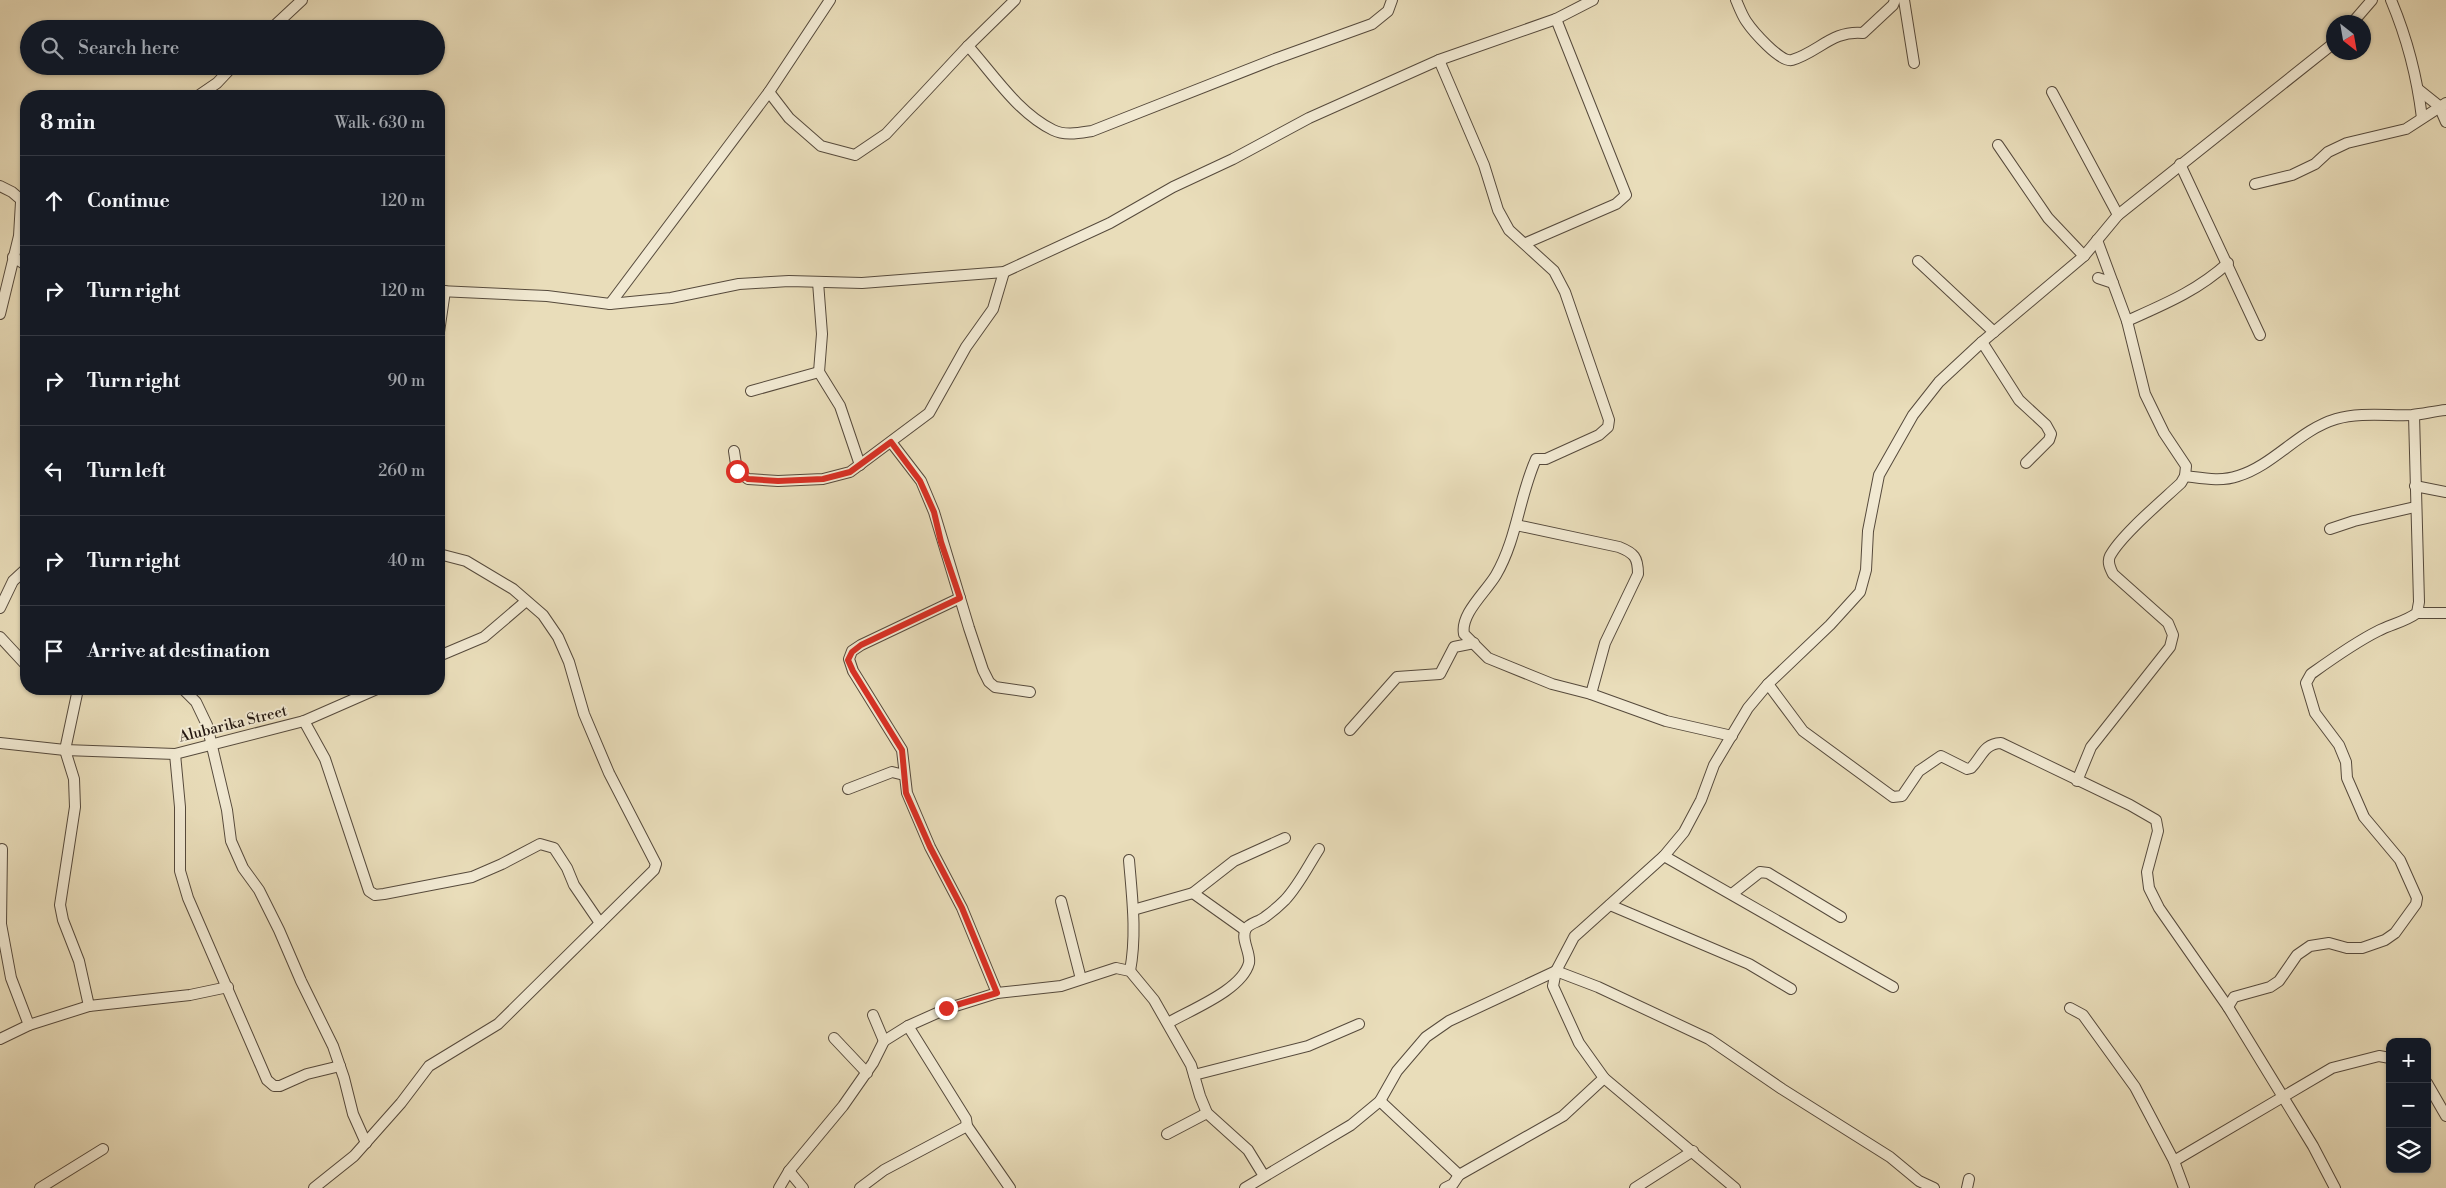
<!DOCTYPE html>
<html lang="en">
<head>
<meta charset="utf-8">
<style>
	:root { --surface:#171b24; --page:#242831; --text:#f1f3f6; --muted:#9ea1a6; --line:#363941 }
	body { margin:0; font-family:"Libre Bodoni",serif; background:var(--page); color:var(--text) }
	.controls { position:absolute; right:15px; bottom:15px; display:grid; overflow:hidden; border-radius:10px; box-shadow:0 1px 4px #0004 }
	.controls button { width:45px; height:45px; display:grid; place-items:center; padding:0; border:0; border-bottom:1px solid var(--line); background:var(--surface); color:var(--text); font:25px sans-serif }
	.compass { position:absolute; left:2326px; top:15px; width:45px; height:45px; border-radius:50%; background:var(--surface); box-shadow:0 1px 4px #0004; rotate:149deg }
	.stop { position:absolute; width:15px; height:15px; margin:-11px; border:4px solid #d93025; border-radius:50%; background:#fff }
	.stop.end { background:#d93025; border-color:#fff; box-shadow:0 1px 5px #0008 }
	.list { margin:0; padding:0; list-style:none }
	h2 { display:flex; justify-content:space-between; align-items:center; height:65px; margin:0; padding:0 20px; font-size:21px }
	h2 small { font-size:16px; font-weight:400; color:var(--muted) }
	.list li { display:grid; grid-template-columns:32px 1fr auto; gap:15px; align-items:center; box-sizing:border-box; height:90px; padding:0 20px; border-top:1px solid var(--line) }
	.list b { display:block; font-size:19px; white-space:nowrap }
	.list em { font-size:16px; font-style:normal; color:var(--muted) }
	.icon { flex:none; width:28px; height:28px; fill:none; stroke:currentColor; stroke-width:2; stroke-linecap:round; stroke-linejoin:round }
	.map { position:relative; flex:none; width:2446px; height:1188px; overflow:hidden }
	.search { position:absolute; background:var(--surface); box-shadow:0 1px 4px #0004; left:20px; top:20px; width:425px; height:55px; display:flex; align-items:center; gap:12px; box-sizing:border-box; padding:0 18px; border-radius:28px; color:var(--muted); font-size:19px }
	.panel { position:absolute; background:var(--surface); box-shadow:0 1px 4px #0004; left:20px; top:90px; width:425px; height:605px; border-radius:20px }
	.map>svg:first-child { display:block }
</style>
</head>
<body>
<div class="map">
<svg width="2446" height="1188" viewBox="0 0 2446 1188">
	<rect width="100%" height="100%" fill="#e9ddba"/>
	<filter id="stains"><feTurbulence type="fractalNoise" baseFrequency=".004" numOctaves="4"/><feColorMatrix values="0 0 0 0 .2 0 0 0 0 .09 0 0 0 0 .02 0 0 0 .5 -.17"/></filter>
	<radialGradient id="worn" r=".72"><stop offset=".6" stop-color="#630" stop-opacity="0"/><stop offset="1" stop-color="#630" stop-opacity=".3"/></radialGradient>
	<g fill="none" stroke-linecap="round" stroke-linejoin="round">
		<defs>
			<g id="minor">
				<path d="M1736,0C1739,7 1742,15 1746,21C1752,30 1780,63 1792,60C1819,52 1832,30 1863,33L1893,5L1895,0"/>
				<path d="M1904,0L1914,63"/>
				<path d="M2391,0C2407,38 2417,76 2422,118"/>
				<path d="M2353,22L2372,0"/>
				<path d="M271,29L302,0"/>
				<path d="M968,46C994,75 1017,112 1053,130C1065,136 1079,133 1092,131L1275,59L1372,24L1388,11L1392,0"/>
				<path d="M1439,60L1484,165L1498,210L1509,230L1554,271L1565,292L1609,420L1608,427L1599,435L1546,459H1536C1519,497 1517,539 1496,575C1486,592 1460,614 1464,634L1488,658L1552,684L1591,694L1666,721L1732,736"/>
				<path d="M2419,90L2439,106L2446,122"/>
				<path d="M769,92L789,118L821,146L855,155L886,134L968,46L1015,0"/>
				<path d="M2052,92L2118,215"/>
				<path d="M198,96L217,83L233,66"/>
				<path d="M1998,145L2048,218L2084,256"/>
				<path d="M2180,164L2260,335"/>
				<path d="M2255,184L2292,175L2315,164L2328,152L2347,143L2406,129L2446,103"/>
				<path d="M0,186L12,192L26,204"/>
				<path d="M1526,243L1616,204L1626,195L1556,19"/>
				<path d="M13,257L26,265"/>
				<path d="M1918,261L1994,332"/>
				<path d="M2098,278L2113,283"/>
				<path d="M818,282L822,334L819,372L840,406L860,465"/>
				<path d="M439,291L547,296L610,304L671,298L739,284L789,281L862,283L1004,272L1110,223L1173,187L1233,159L1309,118L1439,60L1556,19L1593,0"/>
				<path d="M610,304L769,92L830,0"/>
				<path d="M0,314L19,236L21,202L26,198"/>
				<path d="M2127,321C2165,304 2197,291 2228,263"/>
				<path d="M439,332L445,291"/>
				<path d="M1982,342L2019,400L2046,425L2051,434L2049,440L2026,463"/>
				<path d="M751,391L819,372"/>
				<path d="M891,442L921,481L934,512L969,628L983,670L989,682L995,687L1030,692"/>
				<path d="M734,451L737,471L748,479L778,481L823,479L850,472L929,413L966,347L993,309L1004,272"/>
				<path d="M2185,476C2202,478 2221,482 2238,476C2274,465 2299,430 2336,419C2360,412 2388,416 2412,415C2423,414 2435,411 2446,410"/>
				<path d="M2415,486L2446,492"/>
				<path d="M1516,525L1619,547C1634,553 1638,557 1638,574L1605,643L1591,694"/>
				<path d="M2330,529L2354,521L2415,507"/>
				<path d="M960,598L861,645L852,651L849,659L853,671L902,750L907,793L930,847L962,908L997,993"/>
				<path d="M0,608L13,581L26,569"/>
				<path d="M2417,613H2446"/>
				<path d="M0,637L26,665"/>
				<path d="M439,656L484,637L525,602"/>
				<path d="M1768,684L1803,731L1893,797L1902,796L1919,771L1941,756L1967,769L1971,768C1982,757 1983,744 2001,743L2130,805L2156,820L2158,831L2147,872L2149,888L2159,908L2228,1007L2313,1146L2335,1188"/>
				<path d="M78,689L65,750L74,779L75,807L60,905L63,920L79,961L89,1006"/>
				<path d="M183,689L196,702L207,725L227,810L231,841L243,868L259,890L279,930L301,981L333,1046L344,1078L353,1114L366,1143"/>
				<path d="M304,721L325,759L369,891L375,895L384,894L472,877L502,864L540,844L554,848L567,868L574,885L600,923"/>
				<path d="M1350,730L1397,677L1440,674L1454,647L1474,643"/>
				<path d="M0,743L65,750L175,754L304,721L377,689"/>
				<path d="M175,754L180,807V871L188,898L267,1080L274,1086H280L307,1074L340,1066"/>
				<path d="M2077,781L2091,747L2170,647L2173,635L2168,623L2113,574C2110,568 2107,562 2110,556C2121,535 2163,500 2181,483L2185,476L2186,466L2164,433L2145,394L2127,321L2097,240"/>
				<path d="M848,789L892,772L904,775"/>
				<path d="M2,849L1,924L11,978L29,1025"/>
				<path d="M1664,856L1893,987"/>
				<path d="M1129,860C1132,897 1137,934 1130,971"/>
				<path d="M1193,893L1245,930"/>
				<path d="M1732,894L1760,872L1768,873L1841,917"/>
				<path d="M1061,901L1081,979"/>
				<path d="M1610,905L1749,964L1791,989"/>
				<path d="M1133,910L1193,893L1234,861L1285,838"/>
				<path d="M2228,1007L2234,997L2270,987L2279,981L2297,955L2310,946L2329,943L2347,948H2362L2385,940L2395,933L2416,904L2417,898L2400,860L2364,817L2347,778L2346,762L2339,745L2315,713L2306,683L2311,674C2332,659 2354,643 2378,631C2391,624 2405,622 2417,613L2419,602L2414,415"/>
				<path d="M2070,1008L2083,1015L2135,1087L2174,1161L2184,1188"/>
				<path d="M873,1015L884,1041"/>
				<path d="M1168,1023C1192,1009 1242,990 1249,963C1251,952 1240,939 1246,929C1249,923 1259,922 1265,917C1272,912 1279,906 1285,900C1299,885 1308,866 1319,849"/>
				<path d="M908,1026L966,1119L967,1126L1010,1188"/>
				<path d="M834,1038L867,1073"/>
				<path d="M0,1039L29,1025L89,1006L190,995L228,987"/>
				<path d="M1194,1075L1308,1046L1359,1024"/>
				<path d="M2427,1083L2446,1116"/>
				<path d="M1380,1101L1459,1175"/>
				<path d="M1167,1134L1207,1113"/>
				<path d="M2174,1161L2332,1068L2379,1056L2390,1058"/>
				<path d="M789,1171L803,1188"/>
				<path d="M40,1188L103,1149"/>
				<path d="M314,1188L354,1156L401,1103L429,1066L498,1024L654,870L656,864L609,773L584,714L569,662L558,637L543,615L513,589L466,561L439,554"/>
				<path d="M779,1188L789,1171L843,1106L873,1063L884,1041L908,1026L946,1009L997,993L1061,986L1116,968L1130,971L1154,1000L1191,1065L1200,1096L1207,1113L1248,1150L1264,1176"/>
				<path d="M860,1188L884,1170L967,1126"/>
				<path d="M1245,1188L1351,1125L1380,1101L1397,1071L1426,1037L1449,1021L1556,971L1598,987L1709,1039L1782,1089L1890,1157L1919,1181L1934,1188"/>
				<path d="M1445,1188L1453,1184L1459,1175L1563,1116L1604,1078"/>
				<path d="M1635,1188L1693,1151"/>
				<path d="M1735,1188L1604,1078L1579,1043L1553,986L1556,971L1574,937L1664,856L1684,832L1701,800L1714,765L1748,708L1768,684L1830,625L1860,592L1866,570L1868,531L1879,475L1913,415L1939,382L1982,342L2084,256L2118,215L2334,43"/>
				<path d="M1967,1188L1969,1179"/>
			</g>
		</defs>
		<!-- minor casing -->
		<use href="#minor" stroke="#564a3c" stroke-width="12"/>
		<!-- minor -->
		<use href="#minor" stroke="#f1e9d2" stroke-width="10"/>
	</g>
	<g fill="none" stroke-linecap="round" stroke-linejoin="round">
		<!-- route -->
		<path stroke="#d93025" stroke-width="6" d="M737,471L748,479L778,481L823,479L850,472L891,442L920,481L934,512L941,542L960,598L861,645L852,652L848,660L853,671L902,750L906,793L930,847L962,908L997,993L946,1008"/>
	</g>
	<g text-anchor="middle" dominant-baseline="central" stroke-width="4" stroke-linejoin="round" paint-order="stroke">
		<!-- street labels -->
		<g font-size="15" fill="#251912" stroke="#f1e9d2">
			<text transform="translate(233 724) rotate(-14)">Alubarika Street</text>
		</g>
	</g>
	<rect width="100%" height="100%" filter="url(#stains)"/>
	<rect width="100%" height="100%" fill="url(#worn)"/>
</svg>
<div class="controls">
<button>+</button>
<button>−</button>
<button><svg class="icon" aria-label="layers" viewBox="0 0 24 24"><path d="M12 4l9 5-9 5-9-5zM3 14l9 5 9-5"/></svg></button>
</div>
<svg class="compass" viewBox="-18 -18 36 36"><path d="M0-13l5 13h-10z" fill="#e53935"/><path d="M0 13l5-13h-10z" fill="#9ea1a6"/></svg>
<div class="stop" style="left:737px;top:471px"></div>
<div class="stop end" style="left:946px;top:1008px"></div>
<div class="search"><svg class="icon" aria-label="search" viewBox="0 0 24 24"><circle cx="10" cy="10" r="6"/><path d="M15 15l6 6"/></svg>Search here</div>
<section class="panel">
<h2>8 min<small>Walk · 630 m</small></h2>
<ul class="list">
<li><svg class="icon" aria-label="ahead" viewBox="0 0 24 24"><path d="M12 20V5M6 11l6-6 6 6"/></svg><div><b>Continue</b></div><em>120 m</em></li>
<li><svg class="icon" aria-label="right" viewBox="0 0 24 24"><path d="M7 20v-9h11M14 6l5 5-5 5"/></svg><div><b>Turn right</b></div><em>120 m</em></li>
<li><svg class="icon" aria-label="right" viewBox="0 0 24 24"><path d="M7 20v-9h11M14 6l5 5-5 5"/></svg><div><b>Turn right</b></div><em>90 m</em></li>
<li><svg class="icon" aria-label="left" viewBox="0 0 24 24"><path d="M17 20v-9H6M10 6l-5 5 5 5"/></svg><div><b>Turn left</b></div><em>260 m</em></li>
<li><svg class="icon" aria-label="right" viewBox="0 0 24 24"><path d="M7 20v-9h11M14 6l5 5-5 5"/></svg><div><b>Turn right</b></div><em>40 m</em></li>
<li><svg class="icon" aria-label="arrive" viewBox="0 0 24 24"><path d="M6 21V4h12l-3 4 3 4H6"/></svg><div><b>Arrive at destination</b></div></li>
</ul>
</section>
</div>
</body>
</html>
